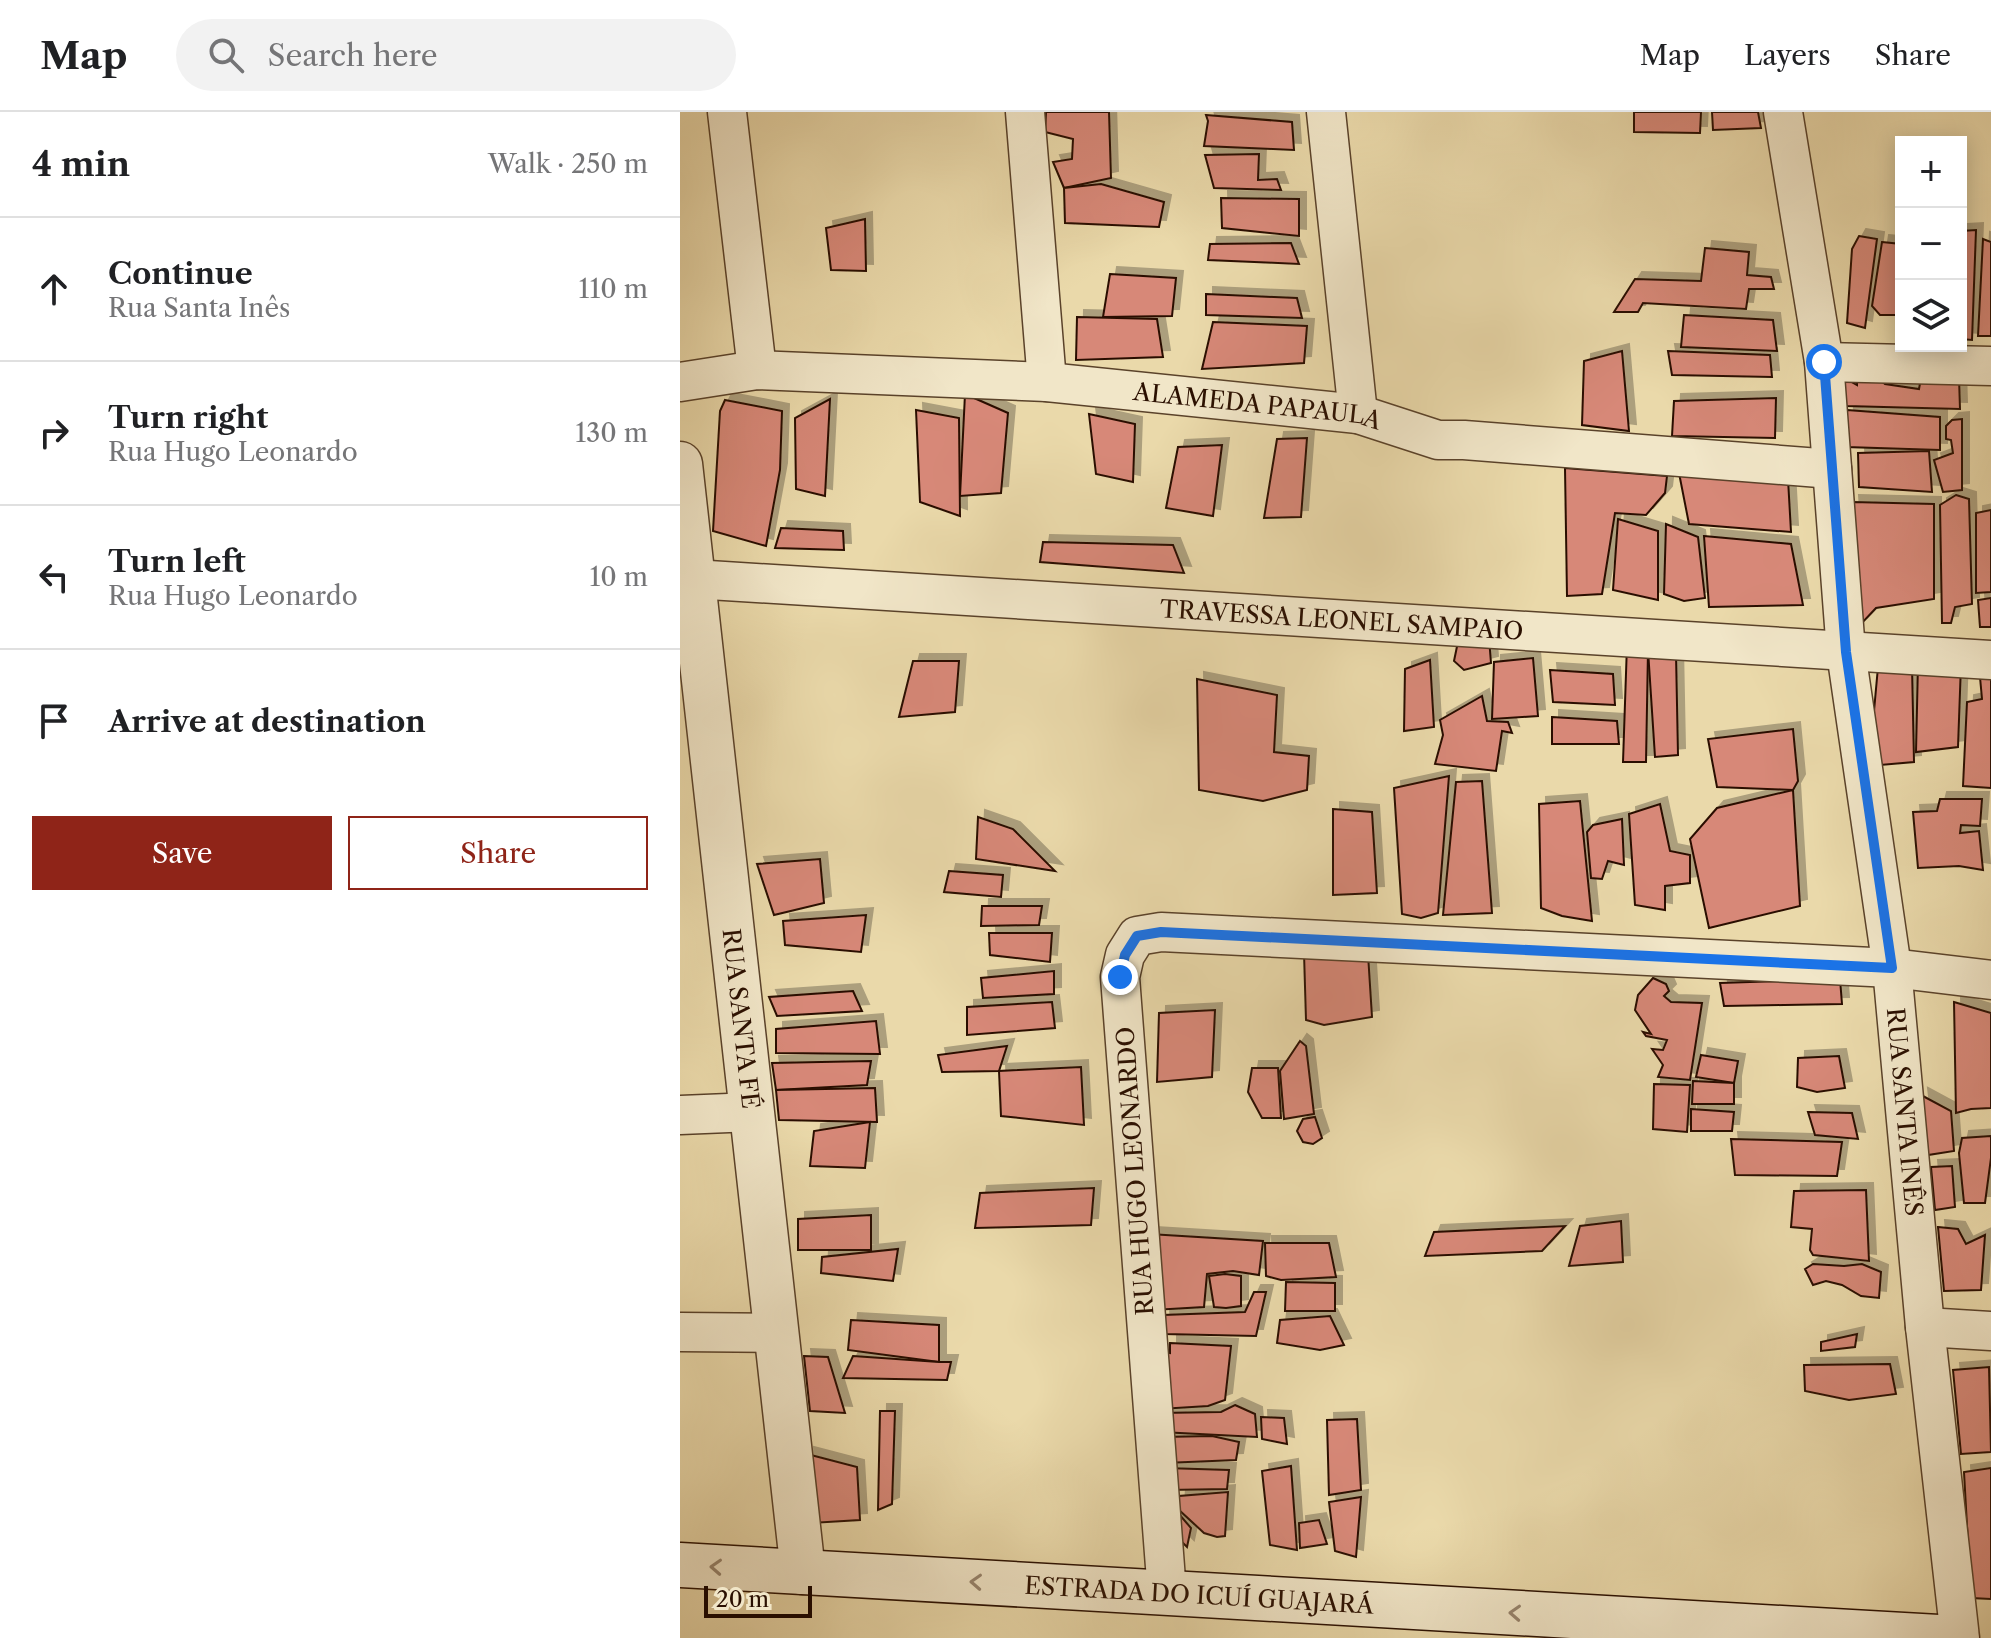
<!DOCTYPE html>
<html lang="en">
<head>
<meta charset="utf-8">
<style>
	:root { --surface:#fff; --page:#f2f2f2; --text:#202124; --muted:#757577; --line:#e0e0e0; --accent:#8f2418 }
	body { margin:0; font-family:"Libre Caslon Text",serif; background:var(--page); color:var(--text) }
	.controls { position:absolute; right:24px; top:24px; display:grid; overflow:hidden; border-radius:0px; box-shadow:0 4px 20px #0003 }
	.controls button { width:72px; height:72px; display:grid; place-items:center; padding:0; border:0; border-bottom:2px solid var(--line); background:var(--surface); color:var(--text); font:40px sans-serif }
	.scale { position:absolute; left:24px; bottom:20px; width:108px; box-sizing:border-box; padding-left:8px; border:4px solid #2a0f00; border-top:0; font-size:22px; line-height:28px; white-space:nowrap; color:#2a0f00; -webkit-text-stroke:6px #f1e6c8; paint-order:stroke }
	.stop { position:absolute; width:24px; height:24px; margin:-18px; border:6px solid #1a73e8; border-radius:50%; background:#fff }
	.stop.end { background:#1a73e8; border-color:#fff; box-shadow:0 2px 8px #0008 }
	.list { margin:0; padding:0; list-style:none }
	h2 { display:flex; justify-content:space-between; align-items:center; height:104px; margin:0; padding:0 32px; font-size:34px }
	h2 small { font-size:26px; font-weight:400; color:var(--muted) }
	.list li { display:grid; grid-template-columns:52px 1fr auto; gap:24px; align-items:center; box-sizing:border-box; height:144px; padding:0 32px; border-top:2px solid var(--line) }
	.list b { display:block; font-size:30px; white-space:nowrap }
	.list p { margin:0; font-size:26px; white-space:nowrap; color:var(--muted) }
	.list em { font-size:26px; font-style:normal; color:var(--muted) }
	.actions { display:flex; gap:16px; padding:24px 32px }
	.actions a { flex:1; padding:18px 0; border:2px solid var(--accent); border-radius:0px; text-align:center; font-size:28px; color:var(--accent) }
	.actions .main { background:var(--accent); color:#fff }
	.icon { flex:none; width:44px; height:44px; fill:none; stroke:currentColor; stroke-width:2; stroke-linecap:round; stroke-linejoin:round }
	.map { position:relative; flex:none; width:1311px; height:1526px; overflow:hidden }
	header { display:flex; align-items:center; gap:48px; box-sizing:border-box; height:112px; padding:0 40px; background:var(--surface); border-bottom:2px solid var(--line) }
	header strong { font-size:38px }
	nav { display:flex; gap:44px; margin-inline-start:auto; font-size:28px }
	.search { width:560px; height:72px; background:var(--page); display:flex; align-items:center; gap:20px; box-sizing:border-box; padding:0 28px; border-radius:44px; color:var(--muted); font-size:30px }
	main { display:flex }
	aside { flex:1; background:var(--surface) }
	.map>svg:first-child { display:block }
</style>
</head>
<body>
<header>
<strong>Map</strong>
<div class="search"><svg class="icon" aria-label="search" viewBox="0 0 24 24"><circle cx="10" cy="10" r="6"/><path d="M15 15l6 6"/></svg>Search here</div>
<nav><a>Map</a><a>Layers</a><a>Share</a></nav>
</header>
<main>
<aside>
<h2>4 min<small>Walk · 250 m</small></h2>
<ul class="list">
<li><svg class="icon" aria-label="ahead" viewBox="0 0 24 24"><path d="M12 20V5M6 11l6-6 6 6"/></svg><div><b>Continue</b><p>Rua Santa Inês</p></div><em>110 m</em></li>
<li><svg class="icon" aria-label="right" viewBox="0 0 24 24"><path d="M7 20v-9h11M14 6l5 5-5 5"/></svg><div><b>Turn right</b><p>Rua Hugo Leonardo</p></div><em>130 m</em></li>
<li><svg class="icon" aria-label="left" viewBox="0 0 24 24"><path d="M17 20v-9H6M10 6l-5 5 5 5"/></svg><div><b>Turn left</b><p>Rua Hugo Leonardo</p></div><em>10 m</em></li>
<li><svg class="icon" aria-label="arrive" viewBox="0 0 24 24"><path d="M6 21V4h12l-3 4 3 4H6"/></svg><div><b>Arrive at destination</b></div></li>
</ul>
<div class="actions"><a class="main">Save</a><a>Share</a></div>
</aside>
<div class="map">
<svg width="1311" height="1526" viewBox="0 0 1311 1526">
	<defs>
		<filter id="shadow"><feDropShadow dx="7" dy="-7" stdDeviation="0" flood-color="#0004"/></filter>
	</defs>
	<rect width="100%" height="100%" fill="#ead9aa"/>
	<filter id="stains"><feTurbulence type="fractalNoise" baseFrequency=".0025" numOctaves="4"/><feColorMatrix values="0 0 0 0 .2 0 0 0 0 .09 0 0 0 0 .02 0 0 0 .5 -.17"/></filter>
	<radialGradient id="worn" r=".72"><stop offset=".6" stop-color="#630" stop-opacity="0"/><stop offset="1" stop-color="#630" stop-opacity=".3"/></radialGradient>
	<!-- building -->
	<g fill="#d78878" stroke="#2a0f00" stroke-width="2" filter="url(#shadow)">
		<path d="M366,0H429L431,66L384,76L373,50L392,47L393,27L365,20Z"/>
		<path d="M954,0H1021L1020,21L954,20Z"/>
		<path d="M1032,0H1078L1081,16L1033,18Z"/>
		<path d="M526,3L612,10L614,38L524,34L528,9Z"/>
		<path d="M579,42L578,68L597,67L601,78L534,76L525,43Z"/>
		<path d="M421,72L484,90L479,115L385,111L384,76Z"/>
		<path d="M541,86L619,87V124L542,116Z"/>
		<path d="M185,107L186,159L151,158L146,116Z"/>
		<path d="M1296,118L1292,228L1281,227V119Z"/>
		<path d="M1179,124L1197,127L1185,216L1167,211L1172,137Z"/>
		<path d="M1303,127L1311,130V224H1298Z"/>
		<path d="M1202,130L1221,132V203H1200L1192,194Z"/>
		<path d="M611,131L619,152L528,148L530,132Z"/>
		<path d="M1025,136L1069,140L1067,163L1091,165L1094,177H1069L1066,197L963,191L958,200H934L955,167L1021,169Z"/>
		<path d="M430,162L496,166L492,204L423,205Z"/>
		<path d="M526,182L617,186L622,206L526,203Z"/>
		<path d="M1004,203L1093,208L1097,239L1001,235Z"/>
		<path d="M397,205L477,207L483,245L396,248Z"/>
		<path d="M533,210L627,214L624,251L522,257Z"/>
		<path d="M942,239L949,319L902,313L904,249Z"/>
		<path d="M988,239L1090,243L1092,265L992,263Z"/>
		<path d="M1161,264L1177,273V267L1198,266L1205,272L1239,277L1241,266H1279L1280,297L1166,294Z"/>
		<path d="M285,282L328,301L321,381L280,384Z"/>
		<path d="M1096,286L1095,326L992,324L994,289Z"/>
		<path d="M150,287L145,384L116,377L115,306Z"/>
		<path d="M45,288L102,299L100,358L86,434L33,419L40,299Z"/>
		<path d="M236,298L279,306L280,404L240,390Z"/>
		<path d="M1167,298L1260,305V338L1166,335Z"/>
		<path d="M409,302L455,312L453,370L416,362Z"/>
		<path d="M1282,307V378L1263,380L1254,348L1273,341L1271,328L1266,327V314L1272,308Z"/>
		<path d="M627,326L621,405L584,406L597,327Z"/>
		<path d="M542,333L533,404L486,396L498,335Z"/>
		<path d="M1249,339L1252,380L1179,375L1178,341Z"/>
		<path d="M885,356L987,364L985,381L966,403L935,401L922,482L887,484Z"/>
		<path d="M999,361L1108,367L1111,420L1009,412Z"/>
		<path d="M1276,383L1289,387L1292,492L1275,495L1271,511H1262L1260,393Z"/>
		<path d="M1172,390L1254,392V487L1196,496L1181,512Z"/>
		<path d="M1311,398V480L1296,481V401Z"/>
		<path d="M938,407L978,419V488L933,478Z"/>
		<path d="M986,412L1018,425L1025,486L1004,489L984,482Z"/>
		<path d="M101,416L163,419L164,438L95,436Z"/>
		<path d="M1024,424L1111,432L1123,493L1029,495Z"/>
		<path d="M363,430L493,433L504,461L360,450Z"/>
		<path d="M1311,486V515H1300L1298,488Z"/>
		<path d="M780,520L809,526L811,551L784,558L774,549Z"/>
		<path d="M947,532L968,538L966,650H943Z"/>
		<path d="M968,538L996,542L998,643L975,645Z"/>
		<path d="M853,546L858,604L812,607L814,550Z"/>
		<path d="M750,548L754,615L724,619L725,557Z"/>
		<path d="M233,549H279L275,600L219,605Z"/>
		<path d="M1238,551L1281,552L1278,635L1236,640Z"/>
		<path d="M1232,554L1234,650L1189,654L1198,555Z"/>
		<path d="M870,558L933,562L935,593L873,590Z"/>
		<path d="M1300,565L1311,566V676L1283,674L1287,590L1302,587Z"/>
		<path d="M517,567L597,583L594,640L629,644L627,678L583,689L519,678Z"/>
		<path d="M802,584L807,609L828,610L832,621L822,619L816,659L755,652L763,623L760,608Z"/>
		<path d="M872,605L937,609L939,632H872Z"/>
		<path d="M1113,617L1118,669L1113,678L1037,675L1028,627Z"/>
		<path d="M769,664L758,801L741,806L722,802L714,676Z"/>
		<path d="M802,669L812,801L763,803L776,670Z"/>
		<path d="M1113,678L1120,794L1029,816L1010,727L1037,696Z"/>
		<path d="M1260,687H1302L1300,714L1281,713L1280,721L1299,719L1303,758L1279,754L1238,756L1233,700L1257,699Z"/>
		<path d="M900,689L912,809L882,804L861,796L859,692Z"/>
		<path d="M980,692L990,739L1010,743V771L985,774V798L955,793L949,702Z"/>
		<path d="M653,697L692,700L697,781L653,783Z"/>
		<path d="M298,705L333,717L375,759L296,747Z"/>
		<path d="M942,707L944,753L928,749L922,767L911,766L907,720L913,713Z"/>
		<path d="M140,747L144,791L94,803L77,752Z"/>
		<path d="M269,759L323,763L321,785L264,780Z"/>
		<path d="M302,794H362L359,813L301,814Z"/>
		<path d="M186,803L181,840L105,833L103,809Z"/>
		<path d="M309,821H372L370,850L310,843Z"/>
		<path d="M624,841L688,842L692,905L644,913L626,908Z"/>
		<path d="M374,859V882L303,886L301,866Z"/>
		<path d="M973,866L986,872L989,879L984,884L991,890L1022,891L1010,968L978,965L983,953L972,937L983,938L987,928L966,924L963,920L971,922L955,898L958,883Z"/>
		<path d="M1160,867L1162,892L1044,894L1040,871Z"/>
		<path d="M173,879L182,899L97,904L89,885Z"/>
		<path d="M372,890L375,916L287,923V895Z"/>
		<path d="M1274,890L1311,901V996L1291,997L1276,1001Z"/>
		<path d="M535,898L532,965L477,970L479,901Z"/>
		<path d="M196,909L200,942L96,941V917Z"/>
		<path d="M620,929L626,934L634,1002L604,1007L600,959Z"/>
		<path d="M327,934L319,959L262,960L258,943Z"/>
		<path d="M1021,943L1058,949L1054,971L1016,965Z"/>
		<path d="M1159,944L1165,976L1137,980L1117,975L1118,946Z"/>
		<path d="M191,949L187,973L96,978L92,951Z"/>
		<path d="M401,955L404,1013L321,1004L319,959Z"/>
		<path d="M572,956H598L601,1006H582L568,980Z"/>
		<path d="M1013,969L1054,971V992H1012Z"/>
		<path d="M974,972L1010,973L1007,1020L973,1017Z"/>
		<path d="M195,976L197,1010L99,1008L96,978Z"/>
		<path d="M1241,983L1271,999L1274,1039L1248,1043Z"/>
		<path d="M1011,997L1054,1000L1052,1019H1011Z"/>
		<path d="M1128,1000L1172,1001L1178,1027L1135,1023Z"/>
		<path d="M635,1005L642,1026L633,1032L623,1030L617,1019L623,1007Z"/>
		<path d="M190,1010L185,1056L130,1054L134,1019Z"/>
		<path d="M1311,1024V1046L1305,1091H1284L1279,1041L1282,1026Z"/>
		<path d="M1051,1027L1162,1030L1157,1064L1055,1063Z"/>
		<path d="M1272,1054L1275,1095L1255,1098L1251,1055Z"/>
		<path d="M414,1076L411,1113L295,1116L300,1081Z"/>
		<path d="M1186,1078L1189,1149L1133,1143L1130,1138L1132,1117L1111,1115L1114,1079Z"/>
		<path d="M191,1103V1138H118V1107Z"/>
		<path d="M941,1109L943,1150L889,1154L900,1114Z"/>
		<path d="M885,1114L862,1139L745,1144L754,1120Z"/>
		<path d="M1258,1115L1278,1117L1286,1132L1305,1123L1301,1178L1264,1179Z"/>
		<path d="M469,1122L583,1129L579,1163L553,1159L527,1162L524,1195L473,1198Z"/>
		<path d="M585,1131H649L656,1165L601,1168L586,1164Z"/>
		<path d="M218,1137L213,1169L141,1161L142,1145Z"/>
		<path d="M1133,1152L1164,1154L1182,1152L1201,1160L1199,1186L1181,1184L1162,1173L1146,1169L1133,1173L1125,1157Z"/>
		<path d="M545,1162L561,1164V1194L546,1196L534,1195L529,1164Z"/>
		<path d="M606,1170L655,1171V1199H605Z"/>
		<path d="M574,1180H586L576,1224L484,1222L483,1203L565,1200Z"/>
		<path d="M650,1204L664,1233L640,1238L597,1231L600,1208Z"/>
		<path d="M171,1208L259,1213V1250L168,1238Z"/>
		<path d="M1177,1222L1175,1235L1141,1239V1230Z"/>
		<path d="M490,1231L551,1234L545,1288L528,1294L480,1297L479,1239L490,1241Z"/>
		<path d="M124,1244L148,1245L165,1301L130,1299Z"/>
		<path d="M173,1244L259,1250H271L267,1268L163,1266Z"/>
		<path d="M1210,1252L1216,1282L1169,1288L1125,1279L1124,1253Z"/>
		<path d="M1309,1255L1311,1340L1281,1342L1273,1258Z"/>
		<path d="M555,1293L575,1302L577,1325L481,1320L479,1301L541,1300Z"/>
		<path d="M200,1299H215L212,1392L198,1398Z"/>
		<path d="M581,1305L604,1306L607,1332L582,1327Z"/>
		<path d="M677,1307L681,1378L649,1383L647,1308Z"/>
		<path d="M532,1324L559,1330L556,1348L484,1351L482,1325Z"/>
		<path d="M127,1342L177,1355L180,1408L131,1411Z"/>
		<path d="M611,1354L617,1438L590,1433L582,1359Z"/>
		<path d="M485,1356L549,1358L547,1377L487,1378Z"/>
		<path d="M1311,1356V1487L1291,1486L1284,1360Z"/>
		<path d="M548,1380L545,1424L537,1425L524,1421L498,1397L499,1384Z"/>
		<path d="M681,1385L676,1445L655,1439L649,1390Z"/>
		<path d="M487,1388L511,1416L507,1435L489,1417Z"/>
		<path d="M639,1408L647,1432L620,1436L619,1411Z"/>
	</g>
	<g fill="none" stroke-linecap="round" stroke-linejoin="round">
		<defs>
			<g id="minor">
				<path d="M47,0L77,258"/>
				<path d="M345,0L367,270"/>
				<path d="M646,0L678,302"/>
				<path id="s1" d="M1103,0L1144,250L1166,540L1212,856L1245,1215L1280,1526"/>
				<path d="M1144,250L1311,254"/>
				<path id="s2" d="M0,270L77,258L367,270L678,302L758,328H784L1152,357"/>
				<path id="s3" d="M13,467L1311,548"/>
				<path d="M0,1003L73,1000"/>
				<path d="M1245,1215L1311,1219"/>
				<path d="M0,1220L98,1221"/>
				<path d="M487,1481L440,865L445,843L457,824L481,820L1212,856L1311,868"/>
			</g>
			<g id="tertiary">
				<path id="s4" d="M0,352L123,1460"/>
			</g>
			<g id="secondary">
				<path id="s5" d="M0,1453L1276,1526"/>
			</g>
		</defs>
		<!-- minor casing -->
		<use href="#minor" stroke="#5a422a" stroke-width="41"/>
		<!-- tertiary casing -->
		<use href="#tertiary" stroke="#5a422a" stroke-width="47"/>
		<!-- secondary casing -->
		<use href="#secondary" stroke="#2a0f00" stroke-width="47"/>
		<!-- minor -->
		<use href="#minor" stroke="#f1e6c8" stroke-width="38"/>
		<!-- tertiary -->
		<use href="#tertiary" stroke="#f1e6c8" stroke-width="44"/>
		<!-- secondary -->
		<use href="#secondary" stroke="#f1e6c8" stroke-width="44"/>
	</g>
	<!-- one-way arrows -->
	<defs><path id="oneway-chevron" d="M-2-3.5L2.5 0L-2 3.5" fill="none" stroke-width="1.6" stroke-linecap="round" stroke-linejoin="round" transform="scale(2)"/></defs>
	<g stroke="#97856e">
		<use href="#oneway-chevron" transform="translate(36 1455) rotate(-177)"/>
		<use href="#oneway-chevron" transform="translate(296 1470) rotate(-177)"/>
		<use href="#oneway-chevron" transform="translate(835 1501) rotate(-177)"/>
	</g>
	<g fill="none" stroke-linecap="round" stroke-linejoin="round">
		<!-- route -->
		<path stroke="#1a73e8" stroke-width="10" d="M440,865L445,843L457,824L481,820L1212,856L1166,540L1144,250"/>
	</g>
	<g text-anchor="middle" dominant-baseline="central" stroke-width="6" stroke-linejoin="round" paint-order="stroke">
		<!-- street labels -->
		<g font-size="24" fill="#2a0f00" stroke="#f1e6c8">
			<text stroke="none"><textPath href="#s2" startOffset="580">ALAMEDA PAPAULA</textPath></text>
			<text stroke="none"><textPath href="#s3" startOffset="650">TRAVESSA LEONEL SAMPAIO</textPath></text>
			<text stroke="none"><textPath href="#s4" startOffset="558">RUA SANTA FÉ</textPath></text>
			<text stroke="none"><textPath href="#s1" startOffset="1008">RUA SANTA INÊS</textPath></text>
			<text transform="translate(455 1059) rotate(-94)">RUA HUGO LEONARDO</text>
			<text stroke="none"><textPath href="#s5" startOffset="520">ESTRADA DO ICUÍ GUAJARÁ</textPath></text>
		</g>
	</g>
	<rect width="100%" height="100%" filter="url(#stains)"/>
	<rect width="100%" height="100%" fill="url(#worn)"/>
</svg>
<div class="controls">
<button>+</button>
<button>−</button>
<button><svg class="icon" aria-label="layers" viewBox="0 0 24 24"><path d="M12 4l9 5-9 5-9-5zM3 14l9 5 9-5"/></svg></button>
</div>
<div class="scale">20 m</div>
<div class="stop" style="left:1144px;top:250px"></div>
<div class="stop end" style="left:440px;top:865px"></div>
</div>
</main>
</body>
</html>
